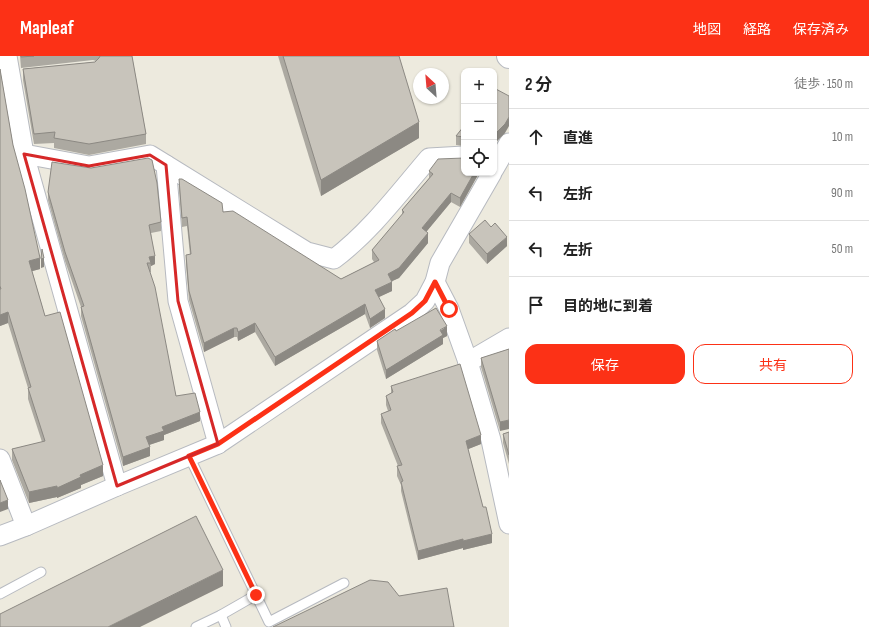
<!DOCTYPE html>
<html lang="ja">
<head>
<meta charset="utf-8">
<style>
	:root { --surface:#fff; --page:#f2f2f2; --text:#222; --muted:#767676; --line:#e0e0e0; --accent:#fc3116 }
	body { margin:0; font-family:"Sofia Sans Condensed","Noto Sans JP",sans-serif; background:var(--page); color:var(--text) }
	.controls { position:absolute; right:12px; top:12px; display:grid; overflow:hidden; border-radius:8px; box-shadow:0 1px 3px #0004 }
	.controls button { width:36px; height:36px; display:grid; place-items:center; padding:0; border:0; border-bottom:1px solid var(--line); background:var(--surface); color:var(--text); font:20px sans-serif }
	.compass { position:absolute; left:413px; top:12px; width:36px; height:36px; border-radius:50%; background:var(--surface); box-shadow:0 1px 3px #0004; rotate:334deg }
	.stop { position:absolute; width:12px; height:12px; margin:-9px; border:3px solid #fc3116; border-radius:50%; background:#fff }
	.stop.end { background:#fc3116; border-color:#fff; box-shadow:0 1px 4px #0008 }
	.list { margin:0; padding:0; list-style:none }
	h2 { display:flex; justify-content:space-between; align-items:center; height:52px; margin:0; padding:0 16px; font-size:17px }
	h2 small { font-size:13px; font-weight:400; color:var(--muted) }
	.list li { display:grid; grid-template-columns:26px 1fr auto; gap:12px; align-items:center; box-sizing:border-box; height:56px; padding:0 16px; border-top:1px solid var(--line) }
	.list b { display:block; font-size:15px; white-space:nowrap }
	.list em { font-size:13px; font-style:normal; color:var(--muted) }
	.actions { display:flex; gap:8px; padding:12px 16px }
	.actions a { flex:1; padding:9px 0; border:1px solid var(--accent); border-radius:12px; text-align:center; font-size:14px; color:var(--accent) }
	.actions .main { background:var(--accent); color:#fff }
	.icon { flex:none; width:22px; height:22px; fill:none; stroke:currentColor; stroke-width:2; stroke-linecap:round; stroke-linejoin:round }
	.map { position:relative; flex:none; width:509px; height:571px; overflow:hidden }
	header { display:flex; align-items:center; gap:24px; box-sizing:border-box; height:56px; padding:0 20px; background:var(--accent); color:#fff }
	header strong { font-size:19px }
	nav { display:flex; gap:22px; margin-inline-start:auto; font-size:14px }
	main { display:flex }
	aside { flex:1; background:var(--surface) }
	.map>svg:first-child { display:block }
</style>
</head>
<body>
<header>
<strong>Mapleaf</strong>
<nav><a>地図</a><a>経路</a><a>保存済み</a></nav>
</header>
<main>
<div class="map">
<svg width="509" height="571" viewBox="0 0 509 571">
	<rect width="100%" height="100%" fill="#edeade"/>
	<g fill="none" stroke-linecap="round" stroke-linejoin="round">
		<defs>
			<g id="service">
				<path d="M189,400L256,539L221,559"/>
				<path d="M0,538L41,516"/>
				<path d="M256,539L269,566L344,527"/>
				<path d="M196,571L221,559L226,571"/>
			</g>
			<g id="minor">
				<path d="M7,0L24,98L117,430"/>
				<path d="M24,98L89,110L150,99L307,196L334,203C371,175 399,137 429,102L464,100"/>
				<path d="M166,109L178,245L218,388"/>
				<path d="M494,113L509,87"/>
				<path d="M435,226L449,253L468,306L491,384L509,468"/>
				<path d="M468,306L509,282"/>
				<path d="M0,403L26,470"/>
				<path d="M0,480L26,470L117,430L218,388L412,257L425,245L435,226L440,207L492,117"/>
			</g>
			<path id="tertiary" d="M508,0L509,1"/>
		</defs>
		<!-- service casing -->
		<use href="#service" stroke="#b7bac0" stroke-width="11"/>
		<!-- minor casing -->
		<use href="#minor" stroke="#b7bac0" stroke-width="21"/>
		<!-- tertiary casing -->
		<use href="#tertiary" stroke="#b7bac0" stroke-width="24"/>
		<!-- service -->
		<use href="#service" stroke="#fff" stroke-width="9"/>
		<!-- minor -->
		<use href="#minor" stroke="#fff" stroke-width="19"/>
		<!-- tertiary -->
		<use href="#tertiary" stroke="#fff" stroke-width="22"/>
	</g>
	<!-- wall -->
	<g fill="#aca9a1">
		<path d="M20,0H132L146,78V88L89,99L54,92V87L34,88L23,24V13L95,6L96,5L93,4L21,12Z"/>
		<path d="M278,0H399L419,82L321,140Z"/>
		<path d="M0,13L13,89L40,213L32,215L45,260L103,420L81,429V432L57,442V441L29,447L12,404V393L42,386L28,343V332L8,267L0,270Z"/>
		<path d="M494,32L505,77L497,85L494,83Z"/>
		<path d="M464,70V90L456,89V80Z"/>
		<path d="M429,115L464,117H479L460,151L451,146L426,176L428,187L399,222L392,225V235L378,241L385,262L370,272L365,258L275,310L255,276L238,285L237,281H234L204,296L189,244L186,208V199H190L187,170L182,171L179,132V123L223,156L341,223L374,206L372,203V194L402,159V154L429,122Z"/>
		<path d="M48,136L161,166V175L151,177L155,208L151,210V216H150L176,340L200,365L164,379V384L149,389L150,400L123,410L81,260V251L65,205L48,144Z"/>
		<path d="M491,171L507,190L487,208L469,187V178Z"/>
		<path d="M396,275L447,280L443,282V288L386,323L377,294V285Z"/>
		<path d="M509,293L500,375L481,311V302Z"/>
		<path d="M391,330L481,388L468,393L492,487L463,494V492L418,504L401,435V429L397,420V410H398L381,367V358L388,355L386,349V340L391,337Z"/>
		<path d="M509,376V408L503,387V378Z"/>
	</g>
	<!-- shaded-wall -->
	<g fill="#8c8983">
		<path d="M509,61V70L505,77L497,85V76Z"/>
		<path d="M419,66V82L321,140V124Z"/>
		<path d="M474,117H479L460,151V142Z"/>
		<path d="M451,137V146L422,181V172Z"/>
		<path d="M428,177V187L399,222L388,227V218Z"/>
		<path d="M507,181V190L487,208V198Z"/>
		<path d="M155,200V208L151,210L149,201Z"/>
		<path d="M40,202V213L29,216V205Z"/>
		<path d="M44,202V211L41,212V203Z"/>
		<path d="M392,226V235L375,243V234Z"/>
		<path d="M365,248V258L275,310V301Z"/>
		<path d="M385,253V262L370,272V263Z"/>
		<path d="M8,256V267L0,270V259Z"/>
		<path d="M255,267V276L238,285V276Z"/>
		<path d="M447,270V280L443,282V288L386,323V314Z"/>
		<path d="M234,272V281L204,296V287Z"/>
		<path d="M200,356V365L164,379V384L146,390V381L162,371Z"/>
		<path d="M509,364V373L500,375V366Z"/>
		<path d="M481,379V388L466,394V385Z"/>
		<path d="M150,391V400L123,410V401Z"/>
		<path d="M103,409V420L81,429V432L57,442V432L80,419Z"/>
		<path d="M57,430V441L29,447V436Z"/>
		<path d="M8,444V453L0,456V447Z"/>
		<path d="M492,478V487L463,494V485Z"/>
		<path d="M463,483V492L418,504V495Z"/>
		<path d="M223,514V530L140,571H108Z"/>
	</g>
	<!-- building -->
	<g fill="#c8c4bb" stroke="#8c8983">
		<path d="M21,0H34L21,1Z"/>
		<path d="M100,0H132L146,78L89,88L54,82L55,76L34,78L23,13L95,6L99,2Z"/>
		<path d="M283,0H399L419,66L321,124Z"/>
		<path d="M0,13L13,89L25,133L40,202L29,205L45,260L60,256L103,409L80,419L81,421L57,432V430L29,436L12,393L45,385L28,332L31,331L8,256L0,259V233H1L0,230Z"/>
		<path d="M494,32L509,40V61L505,68L497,76L494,74Z"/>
		<path d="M464,70V81L456,80Z"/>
		<path d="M148,102L152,104L157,127L161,166L149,169L155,200L149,201L151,207H147L155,231L176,340L195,337L200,356L162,371L164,375L146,381L150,391L123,401L81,251L84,250L65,196L48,136L52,106L91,112Z"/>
		<path d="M464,102V117H474L460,142L451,137L422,172L428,177L399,212L388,218L392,226L375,234L385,253L370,263L365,248L275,301L255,267L238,276L237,272H234L204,287L189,235L186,199L191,198L187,161L182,162L179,123H182L222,147L223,156L233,155L341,223L379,204L372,194L404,156L402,154L433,118L429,115L438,103Z"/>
		<path d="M485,164L491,171L495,167L507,181L487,198L469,178Z"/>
		<path d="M42,193L44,202L41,203Z"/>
		<path d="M436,252L447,270L440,274L443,279L386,314L377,285L395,273L396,275Z"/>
		<path d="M509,293V364L500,366L481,302Z"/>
		<path d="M460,308L481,379L466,385L483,451H486L492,478L463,485V483L418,495L401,426L403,425L397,410L402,409L381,358L391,354L386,340L393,336L391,330Z"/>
		<path d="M509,376V399L503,378Z"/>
		<path d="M0,424L8,444L0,447Z"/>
		<path d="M196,460L223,514L108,571H0V558Z"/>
		<path d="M370,524L388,526L399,540L447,532L454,571H273Z"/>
	</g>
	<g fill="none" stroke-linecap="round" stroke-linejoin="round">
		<!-- route -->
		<path stroke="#fc3116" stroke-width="5" d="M256,539L189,400L218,388L412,257L425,245L435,226L449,253"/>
	</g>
	<!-- marked area -->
	<path fill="none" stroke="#d62828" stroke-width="3" stroke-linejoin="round" d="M24,98L89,110L150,99L166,109L178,245L218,388L117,430Z"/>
</svg>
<div class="controls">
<button>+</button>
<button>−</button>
<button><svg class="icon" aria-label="locate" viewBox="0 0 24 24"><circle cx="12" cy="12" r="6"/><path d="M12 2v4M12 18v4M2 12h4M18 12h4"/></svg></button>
</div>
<svg class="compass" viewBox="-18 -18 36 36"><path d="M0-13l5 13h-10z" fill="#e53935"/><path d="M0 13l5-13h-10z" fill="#767676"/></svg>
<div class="stop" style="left:449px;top:253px"></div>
<div class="stop end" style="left:256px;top:539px"></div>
</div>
<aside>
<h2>2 分<small>徒歩 · 150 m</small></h2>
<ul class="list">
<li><svg class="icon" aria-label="ahead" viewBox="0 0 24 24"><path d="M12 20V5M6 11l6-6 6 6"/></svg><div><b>直進</b></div><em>10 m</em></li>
<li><svg class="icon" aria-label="left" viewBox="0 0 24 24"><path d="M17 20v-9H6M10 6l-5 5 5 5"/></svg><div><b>左折</b></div><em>90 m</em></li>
<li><svg class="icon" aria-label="left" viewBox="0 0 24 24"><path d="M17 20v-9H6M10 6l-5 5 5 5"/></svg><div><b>左折</b></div><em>50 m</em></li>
<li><svg class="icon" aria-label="arrive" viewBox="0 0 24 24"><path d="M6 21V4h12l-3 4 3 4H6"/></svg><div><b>目的地に到着</b></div></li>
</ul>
<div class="actions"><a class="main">保存</a><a>共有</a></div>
</aside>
</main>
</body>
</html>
